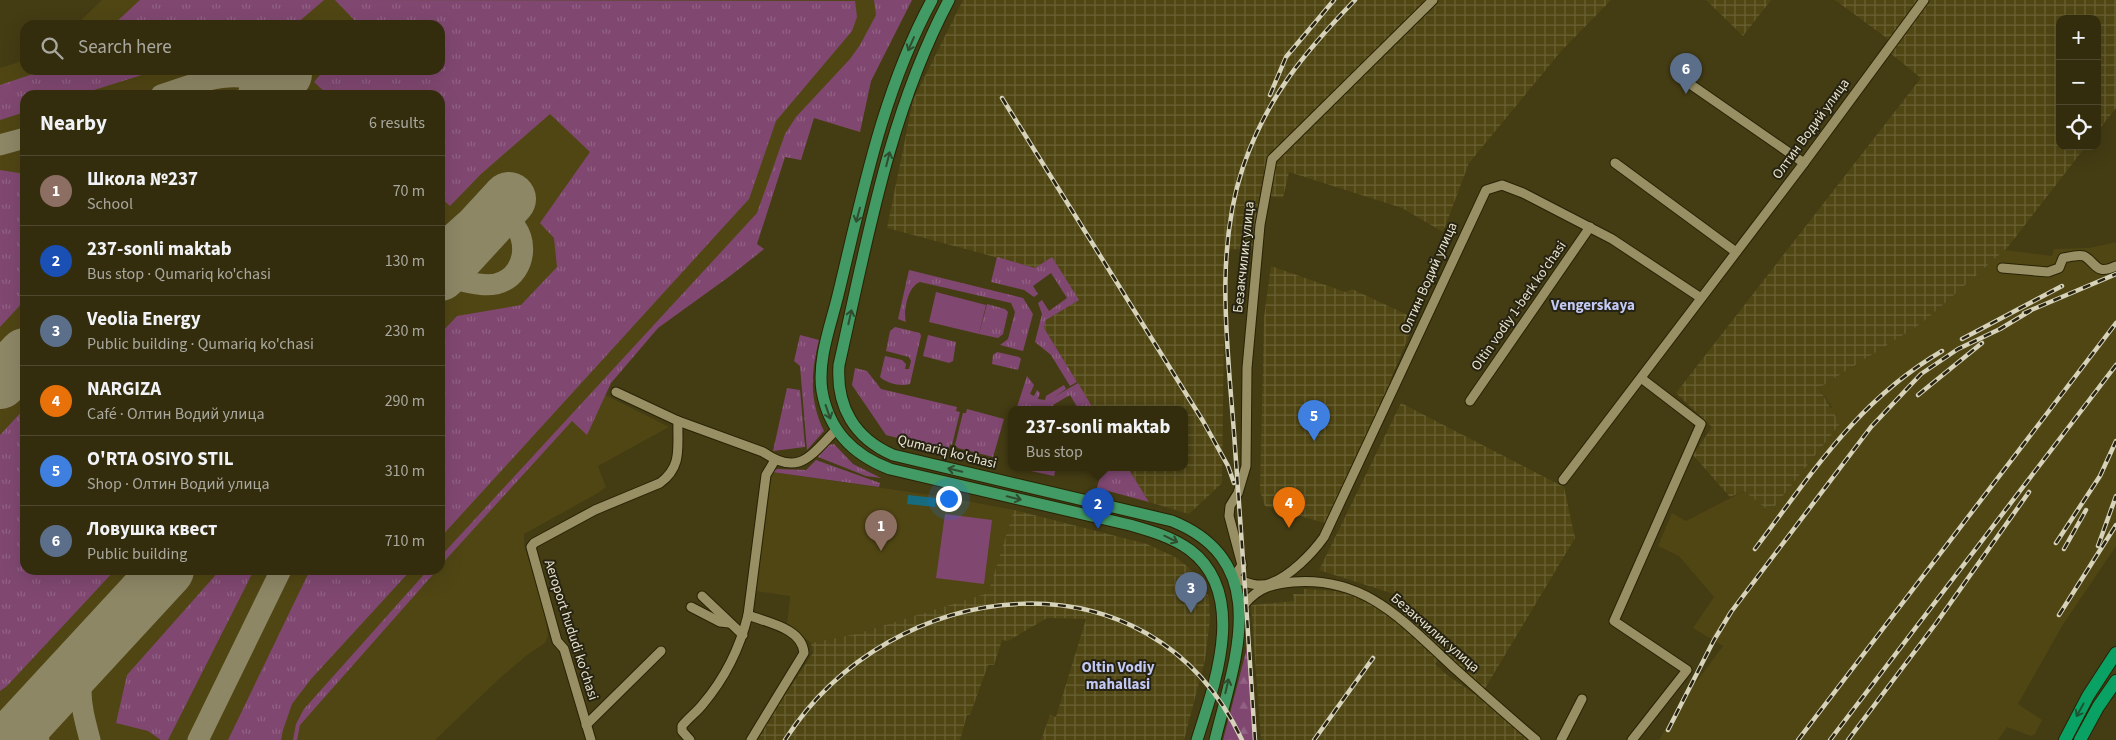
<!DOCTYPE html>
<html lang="en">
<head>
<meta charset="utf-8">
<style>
	:root { --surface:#332d0e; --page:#3e391c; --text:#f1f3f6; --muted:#a9a89e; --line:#4e492e; --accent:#8bbbb9 }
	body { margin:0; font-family:"Source Sans 3",sans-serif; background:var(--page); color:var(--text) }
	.controls { position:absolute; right:15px; top:15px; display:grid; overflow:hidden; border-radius:10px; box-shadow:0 5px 20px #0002 }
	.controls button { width:45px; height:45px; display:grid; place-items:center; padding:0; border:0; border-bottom:1px solid var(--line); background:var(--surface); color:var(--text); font:25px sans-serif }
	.you { position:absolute; left:948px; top:498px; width:18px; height:18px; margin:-12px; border:4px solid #fff; border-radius:50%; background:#1a73e8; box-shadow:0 0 0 8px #1a73e833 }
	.badge { display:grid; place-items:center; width:32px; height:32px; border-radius:50%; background:var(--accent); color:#fff; font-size:16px; font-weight:700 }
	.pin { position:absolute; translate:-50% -41px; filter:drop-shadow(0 1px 2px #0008) }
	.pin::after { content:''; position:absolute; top:26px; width:18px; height:15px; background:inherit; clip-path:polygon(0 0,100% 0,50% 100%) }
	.popup { position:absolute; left:1008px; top:406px; width:180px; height:65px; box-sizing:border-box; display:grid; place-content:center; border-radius:10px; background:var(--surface); filter:drop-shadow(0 1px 4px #0005); font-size:16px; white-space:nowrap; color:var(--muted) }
	.popup b { font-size:19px; color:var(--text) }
	.popup::after { content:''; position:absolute; left:50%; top:100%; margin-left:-10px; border:10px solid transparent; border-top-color:var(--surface) }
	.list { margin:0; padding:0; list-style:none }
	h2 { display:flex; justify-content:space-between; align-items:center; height:65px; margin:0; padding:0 20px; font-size:21px }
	h2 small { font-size:16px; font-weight:400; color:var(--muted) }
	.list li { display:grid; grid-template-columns:32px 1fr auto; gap:15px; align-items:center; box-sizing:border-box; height:70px; padding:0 20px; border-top:1px solid var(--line) }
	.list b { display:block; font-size:19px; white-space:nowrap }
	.list p { margin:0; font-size:16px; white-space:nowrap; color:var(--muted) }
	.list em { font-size:16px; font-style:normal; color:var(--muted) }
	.icon { flex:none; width:28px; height:28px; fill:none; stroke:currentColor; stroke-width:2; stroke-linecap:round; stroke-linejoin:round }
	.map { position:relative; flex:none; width:2116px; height:740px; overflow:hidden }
	.search { position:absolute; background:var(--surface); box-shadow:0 5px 20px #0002; left:20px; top:20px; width:425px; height:55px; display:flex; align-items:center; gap:12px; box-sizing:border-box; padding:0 18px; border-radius:15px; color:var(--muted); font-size:19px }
	.panel { position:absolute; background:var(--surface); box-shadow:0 5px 20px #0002; left:20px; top:90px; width:425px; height:485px; border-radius:15px }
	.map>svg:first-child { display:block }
</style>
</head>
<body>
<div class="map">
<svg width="2116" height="740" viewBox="0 0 2116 740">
	<defs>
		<pattern id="industrial-grid" width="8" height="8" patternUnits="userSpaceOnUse" patternTransform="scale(1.25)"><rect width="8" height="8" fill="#504614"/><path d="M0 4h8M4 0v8" fill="none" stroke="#696135"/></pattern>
		<pattern id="grass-tufts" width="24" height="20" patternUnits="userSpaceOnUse" patternTransform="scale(1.25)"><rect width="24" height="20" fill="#804871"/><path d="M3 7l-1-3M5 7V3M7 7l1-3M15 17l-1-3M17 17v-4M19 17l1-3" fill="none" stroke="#926284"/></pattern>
		<pattern id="forest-firs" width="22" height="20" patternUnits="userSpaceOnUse" patternTransform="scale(1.25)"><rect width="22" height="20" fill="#804871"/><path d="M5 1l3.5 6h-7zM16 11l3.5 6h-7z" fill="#926284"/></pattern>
	</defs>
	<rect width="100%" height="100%" fill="#443c13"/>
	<!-- built -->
	<g fill="#504614" fill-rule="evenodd">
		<path d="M102,0H912L871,81L860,132L814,118L801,160L785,157L757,244L764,249L730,276L658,327L611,383L605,395L669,427L598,466L606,487L598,493L524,534V545L544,606L548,636L545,643L527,655L500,678L435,740H0V68L25,60V70H440V25H76ZM25,95H440V570H25Z"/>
		<path d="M2116,242V546L2062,626L2018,704L2042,720L2035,734L2031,736L2007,727L1998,740H1659L1680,704L1723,646L1693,628L1714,597L1679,556L1658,546L1672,513L1686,521L1744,491L1770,512L1840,424L1830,409L1832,407L1819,388L1922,323L2004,250L2052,256L2054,249L2089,248Z"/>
		<path d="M772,472L951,498L1014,510L988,593L856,634L811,643L787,624L790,596L756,591Z"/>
	</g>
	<!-- industrial -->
	<g fill="url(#industrial-grid)">
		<path d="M963,0H1611L1562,50L1469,163L1443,232L1402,208L1289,172L1283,198L1270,196L1261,250L1225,249L1222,483L1189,514L1149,502L1128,468H1184V410H1094L1044,328L1046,320L1078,300L1052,257L1036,268L887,228L913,100Z"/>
		<path d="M1706,0H1771L1743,36Z"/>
		<path d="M1835,0H2116V108L2097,132V19H2060V146H2086L2007,248L1922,323L1819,388L1840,424L1770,512L1744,491L1730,497L1693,455L1712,427L1676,393L1921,78L1884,48L1888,39Z"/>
		<path d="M1271,266L1345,292L1352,289L1416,319L1392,376L1389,391L1328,524L1265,506L1260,491L1264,317Z"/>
		<path d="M1401,403L1564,487L1575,538L1484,690L1406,619L1397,595L1319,570Z"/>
		<path d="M1014,510L1147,544L1177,558L1195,573L1209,597L1210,620L1205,660L1184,740H1041L1050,715L1056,717L1086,619L1047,618L1008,641L1002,640L994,665H988L970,715H967L960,740H755L813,653L811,643L856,634L988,593Z"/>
		<path d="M1304,589L1336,591L1362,598L1394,620L1439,659L1435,664L1447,675L1492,706L1527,740H1261L1251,605L1294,601L1293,594H1304Z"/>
	</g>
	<!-- grass -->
	<g fill="url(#grass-tufts)">
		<path d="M140,0H324L295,25H113Z"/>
		<path d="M335,0L855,1L857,17L852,31L776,121L749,199L440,538V334L457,316L521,305L557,267L554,238L540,223L590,152L550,114L481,174L450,206L440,197V95H328L314,82L324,70H440V25H359Z"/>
		<path d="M874,0H912L871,81L860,132L814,118L801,160L785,157L757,244L764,249L730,276L658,328L611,383L587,435L572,421L440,566V557L757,213L785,134L796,117L850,59L860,45L876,15Z"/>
		<path d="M45,70H158L78,95H25V112L0,120V85Z"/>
		<path d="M0,170L25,174V300L0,327Z"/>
		<path d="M997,257L1035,268L1052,257L1079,300L1046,320L1044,328L1077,382L1070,386L1051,355L1035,342L1042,314L1038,303L1042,300L1049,311L1067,298L1051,273L1033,286L1038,294L1034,297L1024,290L991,282Z"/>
		<path d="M909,270L1023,298L1033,314L1023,351L1000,345L1008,339L1015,312L1011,303L920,282C908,286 903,311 906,322L898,319Z"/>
		<path d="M987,304L1005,309L1008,312L1003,334L998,338L979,334Z"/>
		<path d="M895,327L920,333L921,336L910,384C901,387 886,383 880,377L885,356L902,360L906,364L905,369H909L911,361L909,357L886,351L890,331Z"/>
		<path d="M800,335L819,340C811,372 809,400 824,431L807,450L800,366L794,361Z"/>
		<path d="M928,335L956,342L953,361L949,363L923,356Z"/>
		<path d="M997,352L1019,357L1021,359L1018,370L992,364L993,355Z"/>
		<path d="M855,368L867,371L881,389L957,407L956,411L960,412L952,445L950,444L949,448L942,446L941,449L886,435L852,385Z"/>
		<path d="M1027,376L1034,385L1030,394L1034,396L1037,390L1040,393L1038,399L1045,400L1046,396L1064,385L1066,389L1054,397L1078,383L1094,410H1079L1070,395L1053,405L1056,410H1016Z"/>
		<path d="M787,388L800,390L805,447L773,451Z"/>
		<path d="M25,408V570H115L7,686L0,691V435Z"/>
		<path d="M967,409L1004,419L993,457L958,448L955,445L963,413H966Z"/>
		<path d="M834,444L853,464L881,478L866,476L818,457L829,445Z"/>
		<path d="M816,460L880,483L879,487L772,472L777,469L806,470Z"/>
		<path d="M1017,468H1056L1054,476Z"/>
		<path d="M1102,468H1128L1149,502L1097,488Z"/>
		<path d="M220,570H254L168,740H161L148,731L116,723L127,675Z"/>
		<path d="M310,570H411L311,679L292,704L283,730L281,740H228Z"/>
		<path d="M428,570H437L300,725L297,740H293L296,724L304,709Z"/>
	</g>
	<!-- forest -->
	<path fill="url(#forest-firs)" d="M1248,644L1254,740H1223Z"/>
	<!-- pitch -->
	<g fill="#804871">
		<path d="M936,292L986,305L979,334L929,322Z"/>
		<path d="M945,514L992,520L984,584L936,578Z"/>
	</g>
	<!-- water -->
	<path fill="#166b7e" d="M908,495L936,498L935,507L907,504Z"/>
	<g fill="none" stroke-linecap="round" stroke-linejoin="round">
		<!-- taxiway -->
		<g stroke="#8e8766" stroke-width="21">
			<path d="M161,95C205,80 244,63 285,95"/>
			<path d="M0,145L25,138"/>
			<path d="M440,237C456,241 465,206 496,214C531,222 532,275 496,284C486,286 476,284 466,282C456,280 446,278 440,268"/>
			<path d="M0,738L39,740"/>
			<path d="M90,740C80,702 73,677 99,643"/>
			<path d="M198,740L281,570"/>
		</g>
		<!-- runway -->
		<g stroke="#8e8766" stroke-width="54">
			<path d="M265,95L285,74"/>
			<path d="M440,274L509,199"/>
			<path d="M0,382L25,355"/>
			<path d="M10,740L167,570"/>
		</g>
		<defs>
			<g id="minor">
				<path d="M1433,0L1272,159L1260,225L1247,368L1246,466L1238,493L1230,506L1229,516L1242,565L1234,577C1244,583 1260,588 1271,583C1290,576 1312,554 1324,537L1486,190L1502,185L1523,193L1612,239L1701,298"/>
				<path d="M1690,84L1804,163"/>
				<path d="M1615,163L1736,252"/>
				<path d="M2002,268L2048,272L2059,268L2063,258C2069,257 2078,254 2084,256C2096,262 2095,276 2116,266"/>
				<path d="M616,392L678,421L763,452C799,477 810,456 836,430"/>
				<path d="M1470,401L1590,227"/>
				<path d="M1563,480L1804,163L1924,0"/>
				<path d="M702,596L743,635"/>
				<path d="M691,607L720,622L729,623"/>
				<path d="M1239,612C1253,590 1268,584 1293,582C1366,576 1404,622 1453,667C1481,692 1508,716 1536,740"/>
				<path d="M748,615C768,623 802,628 804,653L751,740"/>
				<path d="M586,725L661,651"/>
				<path d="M591,740L564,649L557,641L531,547L534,543L595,510L660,483C683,466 677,447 678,421"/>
				<path d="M690,740L682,731V726C688,718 697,712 703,704C725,678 740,647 748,615L766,475L775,460"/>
				<path d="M1561,740L1582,699"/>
				<path d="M1632,740L1687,670L1614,621L1701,424L1641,378"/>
			</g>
			<g id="major">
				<path d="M932,0C883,90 863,192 839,291C832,322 817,358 822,391C829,431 853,455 890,469L1130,525C1151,531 1172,537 1190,550C1248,594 1215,683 1197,740"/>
				<path d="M949,0C889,113 867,241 839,365C836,406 854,438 893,455L1172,521C1274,562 1235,659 1215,740"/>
			</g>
			<g id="highway">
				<path d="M2065,740L2088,696L2116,653"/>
				<path d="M2080,740L2098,707L2116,681"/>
			</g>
		</defs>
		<!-- minor casing -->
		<use href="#minor" stroke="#292304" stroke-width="11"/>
		<!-- major casing -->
		<use href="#major" stroke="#292304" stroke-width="13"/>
		<!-- highway casing -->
		<use href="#highway" stroke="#292304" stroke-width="14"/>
		<!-- minor -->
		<use href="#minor" stroke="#988f65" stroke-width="9"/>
		<!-- major -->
		<use href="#major" stroke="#429a64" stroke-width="11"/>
		<!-- highway -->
		<use href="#highway" stroke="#09a164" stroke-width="12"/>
		<defs>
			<g id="rail">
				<path d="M1270,95L1286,57L1334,0"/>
				<path d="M1002,98L1203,421L1228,466L1234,483"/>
				<path d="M2024,313L2116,274"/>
				<path d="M1962,339L2062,286"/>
				<path d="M1918,395L1982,343"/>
				<path d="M2056,543L2100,476L2116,441"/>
				<path d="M2098,546L2116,496"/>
				<path d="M1755,549C1813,472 1857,401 1942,351"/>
				<path d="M2064,549L2086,510"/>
				<path d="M2059,615L2116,525"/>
				<path d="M1668,730L1714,640L1731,612L1871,427L1921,374L1958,349L2000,329L2030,311"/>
				<path d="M785,740C891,574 1150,543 1242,740"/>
				<path d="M1255,740C1249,642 1242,545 1235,447C1229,356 1213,256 1243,167C1267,97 1304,53 1355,0"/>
				<path d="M1314,740L1373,658"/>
				<path d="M1798,740L2116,323"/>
				<path d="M1830,740L2116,365"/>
				<path d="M1848,740L1937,622L2029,492"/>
			</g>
		</defs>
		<!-- rail casing -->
		<use href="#rail" stroke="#d7d2ba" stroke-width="4.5"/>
		<!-- rail -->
		<use href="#rail" stroke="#272312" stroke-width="2.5" stroke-dasharray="8" stroke-linecap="butt"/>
	</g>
	<!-- one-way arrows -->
	<defs><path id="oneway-shaft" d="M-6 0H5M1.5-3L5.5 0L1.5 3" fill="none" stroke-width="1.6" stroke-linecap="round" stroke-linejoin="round" transform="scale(1.25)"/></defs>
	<g stroke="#304d2f">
		<use href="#oneway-shaft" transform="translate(911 44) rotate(114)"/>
		<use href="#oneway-shaft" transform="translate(888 159) rotate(-76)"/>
		<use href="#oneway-shaft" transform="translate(858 215) rotate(105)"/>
		<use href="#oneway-shaft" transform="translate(850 317) rotate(-77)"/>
		<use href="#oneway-shaft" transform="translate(828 412) rotate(71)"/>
		<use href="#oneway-shaft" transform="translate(955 470) rotate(-167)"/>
		<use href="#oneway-shaft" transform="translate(1014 498) rotate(13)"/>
		<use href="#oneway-shaft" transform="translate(1171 539) rotate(26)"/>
		<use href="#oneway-shaft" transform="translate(1227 686) rotate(-77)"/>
	</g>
	<use stroke="#1b5533" href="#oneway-shaft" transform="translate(2080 710) rotate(119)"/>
	<g text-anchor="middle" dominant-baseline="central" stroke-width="4" stroke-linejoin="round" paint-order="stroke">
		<!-- street labels -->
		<g font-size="14" fill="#e8e3cd" stroke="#272312">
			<text transform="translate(1811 129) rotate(-54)">Олтин Водий улица</text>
			<text transform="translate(1244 257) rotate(-84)">Безакчилик улица</text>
			<text transform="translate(1429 278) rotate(-66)">Олтин Водий улица</text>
			<text transform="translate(1519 306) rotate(-55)">Oltin vodiy 1-berk ko'chasi</text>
			<text transform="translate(947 452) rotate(14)">Qumariq ko'chasi</text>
			<text transform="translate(571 630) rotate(72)">Aeroport hududi ko'chasi</text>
			<text transform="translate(1435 633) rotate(41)">Безакчилик улица</text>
		</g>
		<!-- neighbourhood labels -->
		<g font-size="15" font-weight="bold" fill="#c2c9f4" stroke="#272312">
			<text x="1593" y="305">Vengerskaya</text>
			<text x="1118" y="667">Oltin Vodiy<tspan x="1118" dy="17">mahallasi</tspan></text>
		</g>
	</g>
</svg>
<div class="controls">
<button>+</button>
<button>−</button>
<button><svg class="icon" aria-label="locate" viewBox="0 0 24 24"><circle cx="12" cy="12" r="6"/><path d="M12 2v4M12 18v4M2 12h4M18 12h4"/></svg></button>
</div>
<div class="you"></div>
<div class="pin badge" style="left:881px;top:551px;background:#8d6e63">1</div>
<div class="pin badge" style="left:1098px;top:529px;background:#1a4fb4">2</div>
<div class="popup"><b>237-sonli maktab</b>Bus stop</div>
<div class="pin badge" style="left:1191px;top:613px;background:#5c6f8a">3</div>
<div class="pin badge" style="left:1289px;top:528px;background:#e8710a">4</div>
<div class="pin badge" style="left:1314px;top:441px;background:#3f7fe0">5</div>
<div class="pin badge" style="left:1686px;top:94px;background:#5c6f8a">6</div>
<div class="search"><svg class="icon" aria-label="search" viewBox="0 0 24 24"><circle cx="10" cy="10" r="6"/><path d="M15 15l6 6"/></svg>Search here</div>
<section class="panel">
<h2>Nearby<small>6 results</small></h2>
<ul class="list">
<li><span class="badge" style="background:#8d6e63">1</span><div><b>Школа №237</b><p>School</p></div><em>70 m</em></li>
<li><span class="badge" style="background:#1a4fb4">2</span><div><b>237-sonli maktab</b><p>Bus stop · Qumariq ko'chasi</p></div><em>130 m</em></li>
<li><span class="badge" style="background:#5c6f8a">3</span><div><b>Veolia Energy</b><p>Public building · Qumariq ko'chasi</p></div><em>230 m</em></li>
<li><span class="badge" style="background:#e8710a">4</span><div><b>NARGIZA</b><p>Café · Олтин Водий улица</p></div><em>290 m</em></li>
<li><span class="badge" style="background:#3f7fe0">5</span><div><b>O'RTA OSIYO STIL</b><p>Shop · Олтин Водий улица</p></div><em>310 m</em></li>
<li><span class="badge" style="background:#5c6f8a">6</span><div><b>Ловушка квест</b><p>Public building</p></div><em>710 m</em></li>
</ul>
</section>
</div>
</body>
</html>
